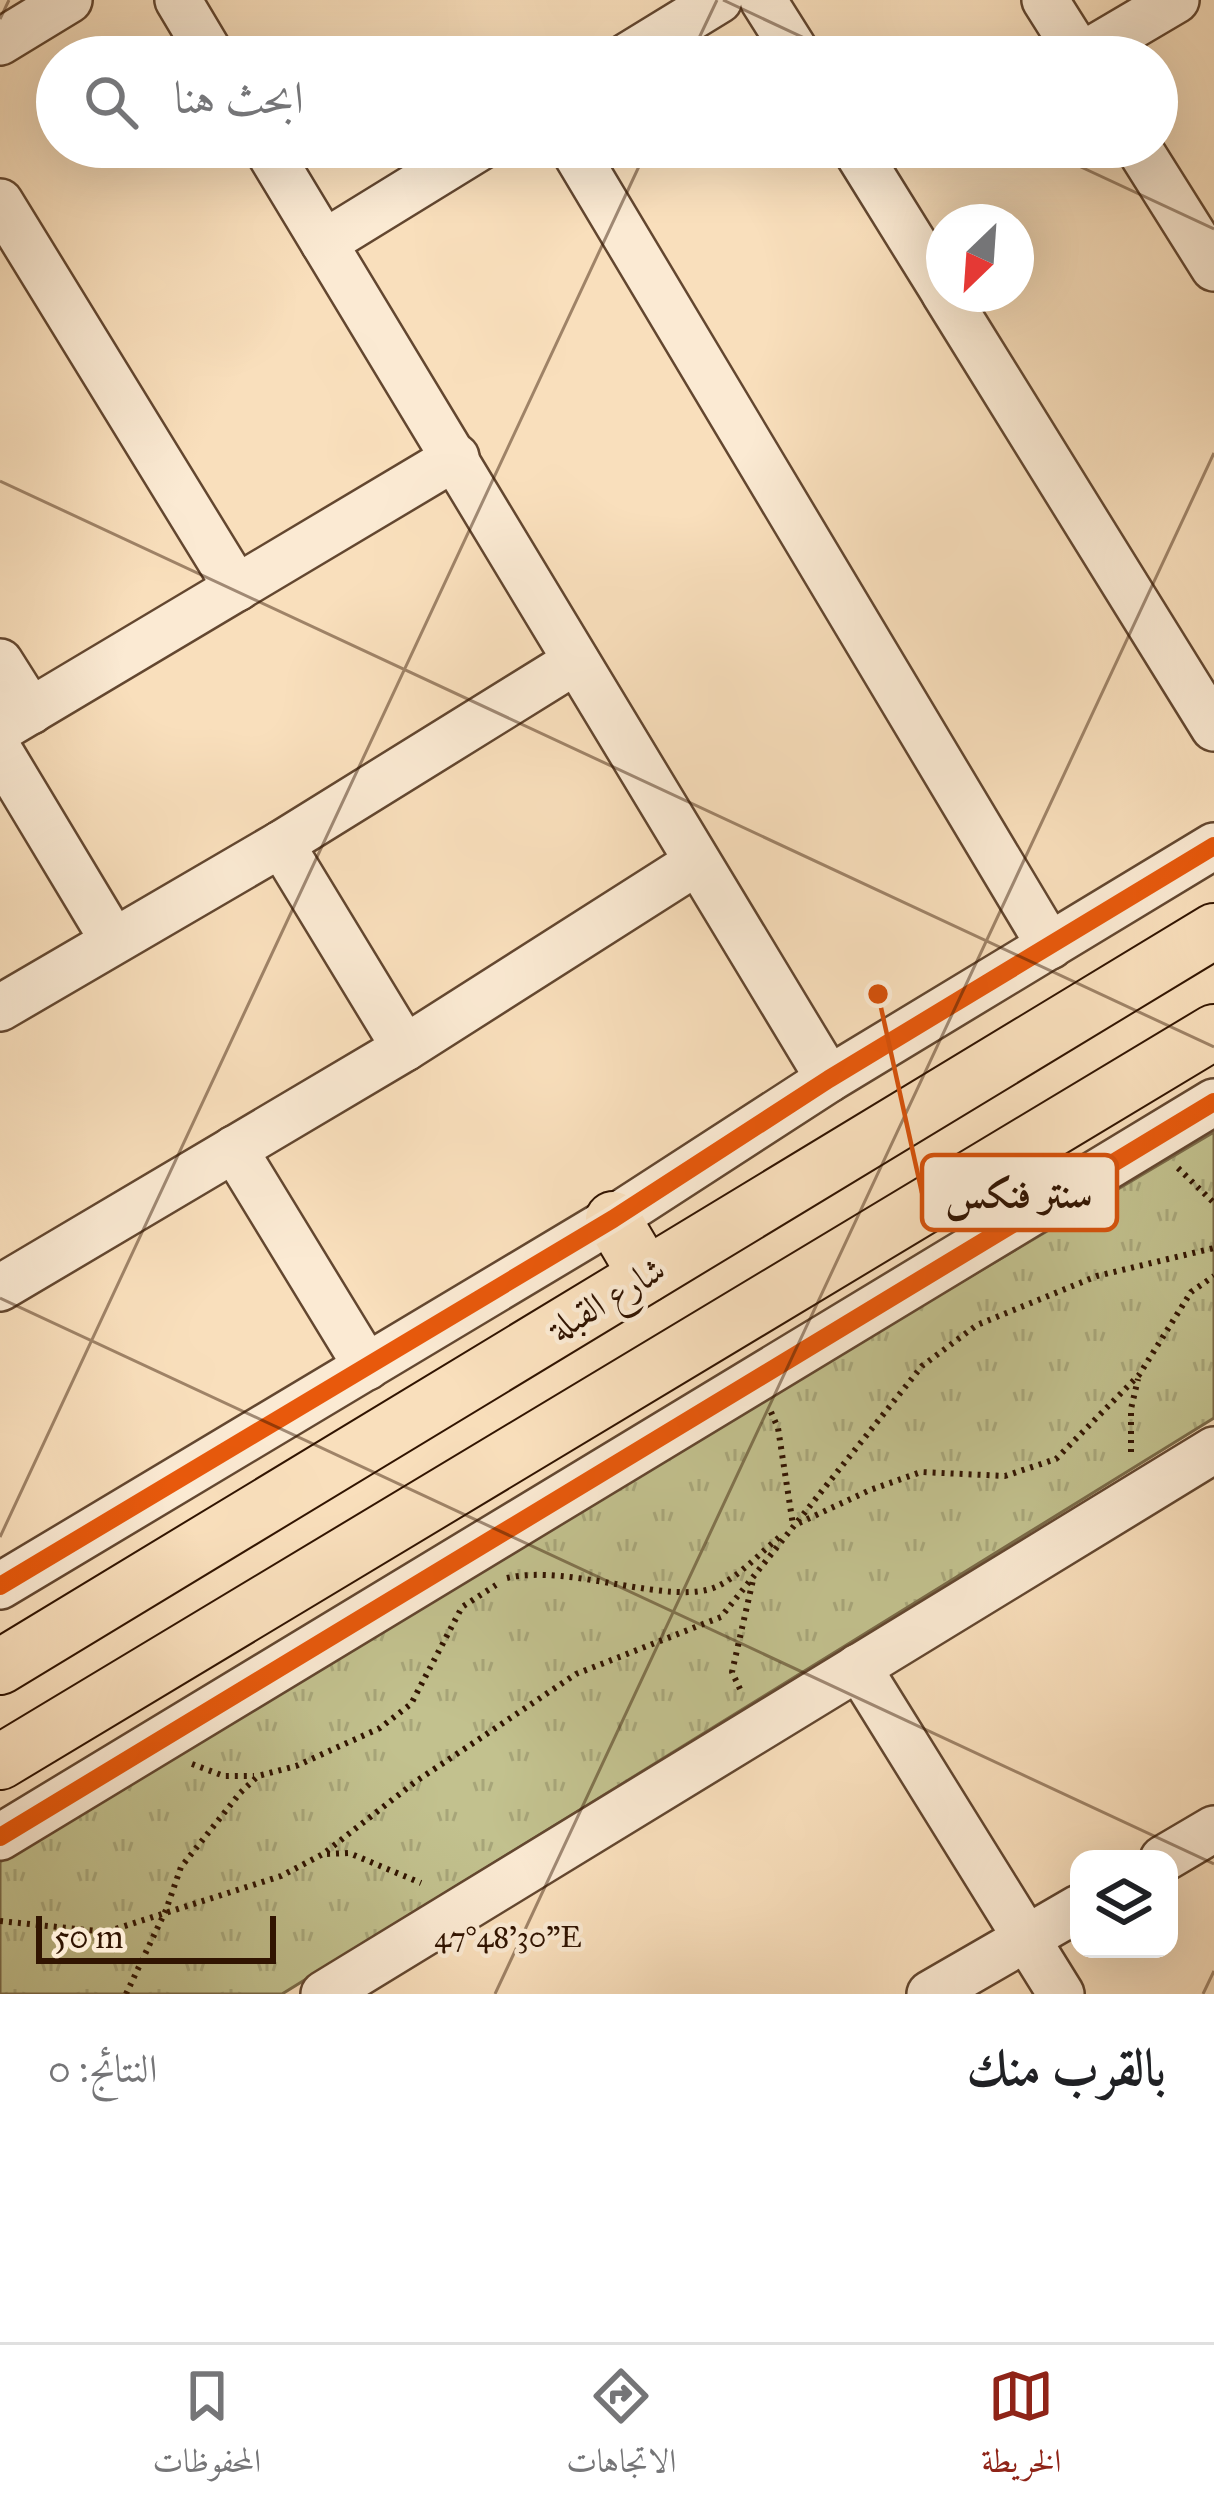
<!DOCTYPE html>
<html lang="ar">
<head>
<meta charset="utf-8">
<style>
	:root { --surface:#fff; --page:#f6f6f6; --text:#202124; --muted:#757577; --line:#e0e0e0; --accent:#8f2418 }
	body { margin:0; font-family:"IM FELL Great Primer",Amiri,serif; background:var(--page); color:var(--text); direction:rtl }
	.controls { position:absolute; right:36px; bottom:36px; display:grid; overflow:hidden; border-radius:24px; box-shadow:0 12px 48px #0002 }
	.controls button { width:108px; height:108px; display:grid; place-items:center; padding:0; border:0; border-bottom:3px solid var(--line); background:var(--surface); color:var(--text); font:60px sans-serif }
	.compass { position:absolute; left:926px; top:204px; width:108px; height:108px; border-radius:50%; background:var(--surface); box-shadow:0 12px 48px #0002; rotate:205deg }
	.scale { position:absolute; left:36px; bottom:30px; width:240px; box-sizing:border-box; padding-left:12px; border:6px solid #311401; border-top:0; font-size:33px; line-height:42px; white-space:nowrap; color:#311401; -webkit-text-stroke:9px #fbead3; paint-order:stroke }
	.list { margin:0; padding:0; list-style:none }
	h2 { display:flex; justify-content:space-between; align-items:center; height:156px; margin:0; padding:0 48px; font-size:51px }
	h2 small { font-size:39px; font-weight:400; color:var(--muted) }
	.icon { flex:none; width:66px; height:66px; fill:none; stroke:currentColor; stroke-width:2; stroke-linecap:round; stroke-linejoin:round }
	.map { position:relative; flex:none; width:1214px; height:1994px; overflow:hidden; direction:ltr }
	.search { position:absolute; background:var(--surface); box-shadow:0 12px 48px #0002; left:36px; right:36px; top:36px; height:132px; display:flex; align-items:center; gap:30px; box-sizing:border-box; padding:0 42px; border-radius:66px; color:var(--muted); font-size:45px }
	.sheet { height:348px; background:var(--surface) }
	nav { display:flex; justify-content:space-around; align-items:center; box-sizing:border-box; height:168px; border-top:3px solid var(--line); background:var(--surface); font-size:33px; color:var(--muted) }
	nav a { display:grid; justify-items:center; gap:6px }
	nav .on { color:var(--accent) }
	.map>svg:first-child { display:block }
</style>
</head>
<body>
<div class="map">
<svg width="1214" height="1994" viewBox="0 0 1214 1994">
	<defs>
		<pattern id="grass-tufts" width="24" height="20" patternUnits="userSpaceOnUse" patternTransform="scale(3)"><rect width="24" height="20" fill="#c2c18e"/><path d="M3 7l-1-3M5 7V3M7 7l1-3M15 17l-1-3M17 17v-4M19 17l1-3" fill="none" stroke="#a7a579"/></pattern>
	</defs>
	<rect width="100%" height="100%" fill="#f9dfbc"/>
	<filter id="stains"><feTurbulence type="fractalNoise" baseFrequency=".00167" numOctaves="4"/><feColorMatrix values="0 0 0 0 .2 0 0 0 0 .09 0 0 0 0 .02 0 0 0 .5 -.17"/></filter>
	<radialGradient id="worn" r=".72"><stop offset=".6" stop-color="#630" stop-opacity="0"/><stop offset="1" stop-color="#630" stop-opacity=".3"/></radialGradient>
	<!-- grass -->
	<path fill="url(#grass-tufts)" stroke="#7a6a48" stroke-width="3" d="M1214,1132V1418L282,1994H0V1862L769,1396Z"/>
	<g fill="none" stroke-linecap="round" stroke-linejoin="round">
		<defs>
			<g id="minor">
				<path d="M178,0L212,57"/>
				<path d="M763,0L799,57"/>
				<path d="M1045,0L1081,57"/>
				<path d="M0,42L69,0"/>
				<path d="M1081,56L1176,0"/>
				<path d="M626,57L719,0"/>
				<path d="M266,147L829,1079"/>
				<path d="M572,147L1050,946"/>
				<path d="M854,147L944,292"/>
				<path d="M1138,147L1214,268"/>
				<path d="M0,202L237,588"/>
				<path d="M324,243L480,147"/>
				<path d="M945,294L1214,728"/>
				<path d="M0,662L31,711"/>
				<path d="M0,729L456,457"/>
				<path d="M0,752L113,940"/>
				<path d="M281,844L405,1048"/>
				<path d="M0,1008L281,844L576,661"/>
				<path d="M234,1149L367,1367"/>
				<path d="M0,1288L405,1048L697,862"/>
				<path d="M0,1586L613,1219L829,1079L1214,846"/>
				<path d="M858,1667L1061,1994"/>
				<path d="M0,1837L1214,1102"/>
				<path d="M1163,1859L1214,1829"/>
				<path d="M324,1994L1214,1450"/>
				<path d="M930,1994L1079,1908"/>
			</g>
			<g id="major">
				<path d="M613,1219L646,1275"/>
				<path d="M0,1667L1214,931"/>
				<path d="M0,1762L1214,1032"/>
			</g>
		</defs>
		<!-- minor casing -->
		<use href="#minor" stroke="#634730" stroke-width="50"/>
		<!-- major casing -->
		<use href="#major" stroke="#311401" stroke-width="58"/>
		<!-- path -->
		<g stroke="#311401" stroke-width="6" stroke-dasharray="3 6" stroke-linecap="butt">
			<path d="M1178,1168L1214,1203"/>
			<path d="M771,1412L778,1428L793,1525"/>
			<path d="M1131,1452V1409L1138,1379"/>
			<path d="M799,1523L870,1490L921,1472L1005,1476L1056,1459L1139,1375L1191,1292L1214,1276"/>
			<path d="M507,1578C570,1563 674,1608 718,1586C741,1575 763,1550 783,1534"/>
			<path d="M740,1689L732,1672L753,1580"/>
			<path d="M192,1764L224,1776H254"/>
			<path d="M327,1854L349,1853L421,1883"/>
			<path d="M0,1921L106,1932L281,1876L323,1854L415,1782L576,1674L721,1617L922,1366L977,1325L1097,1276L1214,1248"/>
			<path d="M126,1994L166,1910L181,1867L240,1793L258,1776L296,1766L380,1728L411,1704L462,1607L496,1585"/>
		</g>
		<!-- minor -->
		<use href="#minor" stroke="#fbead3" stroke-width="45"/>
		<!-- major -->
		<use href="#major" stroke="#f9dfbc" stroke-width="54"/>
		<defs>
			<g id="cycleway">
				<path d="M0,1586L613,1219L829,1079L1214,846"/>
				<path d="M0,1837L1214,1102"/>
			</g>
		</defs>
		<!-- cycleway casing -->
		<use href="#cycleway" stroke="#fbead3" stroke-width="26"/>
		<!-- cycleway -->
		<use href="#cycleway" stroke="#e8590c" stroke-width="18"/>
	</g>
	<!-- ticks -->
	<path fill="none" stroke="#311401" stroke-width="3" stroke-opacity="0.45" d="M723,0L845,57M0,19L9,0M690,57L717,0M1038,147L1214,229M0,481L1214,1047M0,1298L1214,1864M0,1537L648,147M495,1994L1214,453M1203,1994L1214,1971"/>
	<g text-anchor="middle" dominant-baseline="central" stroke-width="9" stroke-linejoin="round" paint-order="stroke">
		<!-- street labels -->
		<g font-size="36" fill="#311401" stroke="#fbead3">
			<text transform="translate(607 1299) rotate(-31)">شارع القبلة</text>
		</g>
	</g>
	<g font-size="30" text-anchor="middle" fill="#311401" stroke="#fbead3" stroke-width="9" stroke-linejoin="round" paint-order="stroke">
		<text x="508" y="1947">47°48'30"E</text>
	</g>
	<!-- callouts -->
	<path fill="none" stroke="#d6520b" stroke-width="4.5" d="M878 994L922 1193"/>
	<circle fill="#d6520b" stroke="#fbead3" stroke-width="4.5" cx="878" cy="994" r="12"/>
	<rect fill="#fbead3" stroke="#d6520b" stroke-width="4.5" x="922" y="1155" width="195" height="75" rx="12"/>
	<g font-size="39" text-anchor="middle" font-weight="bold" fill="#311401">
		<text x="1019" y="1207">سنتر فنكس</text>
	</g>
	<rect width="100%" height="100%" filter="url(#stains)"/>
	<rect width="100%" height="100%" fill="url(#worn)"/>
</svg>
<div class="controls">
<button><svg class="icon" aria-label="layers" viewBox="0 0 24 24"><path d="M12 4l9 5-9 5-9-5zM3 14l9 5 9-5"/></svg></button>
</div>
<svg class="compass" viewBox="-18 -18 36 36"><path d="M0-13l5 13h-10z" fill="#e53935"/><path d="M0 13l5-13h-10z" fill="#757577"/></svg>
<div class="scale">50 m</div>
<div class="search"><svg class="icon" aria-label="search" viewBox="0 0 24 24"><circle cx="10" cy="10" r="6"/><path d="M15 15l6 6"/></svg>ابحث هنا</div>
</div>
<section class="sheet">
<h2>بالقرب منك<small>النتائج: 0</small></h2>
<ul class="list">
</ul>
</section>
<nav>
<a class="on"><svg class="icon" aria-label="map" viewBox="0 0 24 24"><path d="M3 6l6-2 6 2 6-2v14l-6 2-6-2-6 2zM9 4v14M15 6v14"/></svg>الخريطة</a>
<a><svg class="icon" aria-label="directions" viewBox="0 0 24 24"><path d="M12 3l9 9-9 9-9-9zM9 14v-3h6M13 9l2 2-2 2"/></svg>الاتجاهات</a>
<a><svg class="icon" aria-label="saved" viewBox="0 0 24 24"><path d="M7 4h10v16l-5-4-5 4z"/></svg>المحفوظات</a>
</nav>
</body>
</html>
